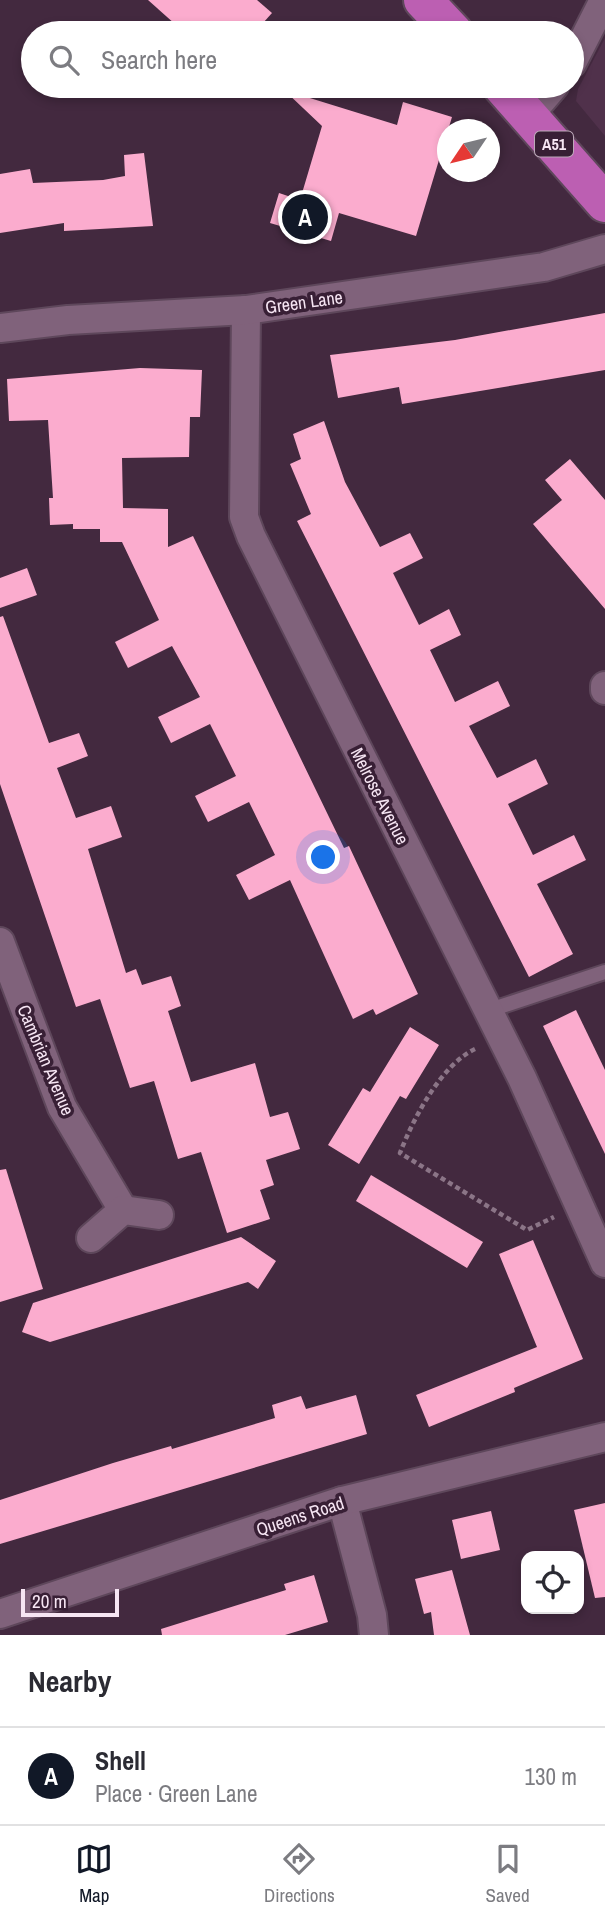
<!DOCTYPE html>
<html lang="en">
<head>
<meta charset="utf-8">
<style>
	:root { --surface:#fff; --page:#f7f7f7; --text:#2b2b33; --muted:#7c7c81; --line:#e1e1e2; --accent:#111827 }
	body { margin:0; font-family:"Archivo Narrow",sans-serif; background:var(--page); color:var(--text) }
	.controls { position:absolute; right:21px; bottom:21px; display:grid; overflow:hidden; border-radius:14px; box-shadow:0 4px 10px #0003 }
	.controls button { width:63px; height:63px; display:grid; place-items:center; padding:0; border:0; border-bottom:2px solid var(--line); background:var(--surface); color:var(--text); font:35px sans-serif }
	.compass { position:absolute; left:437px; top:119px; width:63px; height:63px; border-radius:50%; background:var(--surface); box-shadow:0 4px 10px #0003; rotate:235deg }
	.scale { position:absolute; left:21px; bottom:18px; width:98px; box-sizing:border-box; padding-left:7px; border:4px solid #f6e5f3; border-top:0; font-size:19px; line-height:24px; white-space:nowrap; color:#f6e5f3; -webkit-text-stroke:5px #381f35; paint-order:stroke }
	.you { position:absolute; left:324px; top:858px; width:24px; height:24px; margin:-18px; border:5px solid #fff; border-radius:50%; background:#1a73e8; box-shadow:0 0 0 10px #1a73e833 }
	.badge { display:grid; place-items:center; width:46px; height:46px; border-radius:50%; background:var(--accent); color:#fff; font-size:23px; font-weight:700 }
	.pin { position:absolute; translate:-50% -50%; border:4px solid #fff; box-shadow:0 2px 7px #0006 }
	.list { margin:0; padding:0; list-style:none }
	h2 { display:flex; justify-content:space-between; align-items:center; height:91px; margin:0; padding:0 28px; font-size:30px }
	h2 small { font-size:23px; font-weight:400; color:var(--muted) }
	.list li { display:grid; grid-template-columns:46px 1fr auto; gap:21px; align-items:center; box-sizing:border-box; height:98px; padding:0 28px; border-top:2px solid var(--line) }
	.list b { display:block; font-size:26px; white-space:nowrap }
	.list p { margin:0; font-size:23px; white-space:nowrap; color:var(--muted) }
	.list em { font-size:23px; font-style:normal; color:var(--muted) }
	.icon { flex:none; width:38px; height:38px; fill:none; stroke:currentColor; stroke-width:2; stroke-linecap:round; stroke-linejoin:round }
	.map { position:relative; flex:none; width:605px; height:1635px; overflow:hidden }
	.search { position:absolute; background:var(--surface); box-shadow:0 4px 10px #0003; left:21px; right:21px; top:21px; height:77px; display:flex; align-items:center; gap:18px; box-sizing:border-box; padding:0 24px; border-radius:38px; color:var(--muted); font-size:26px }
	.sheet { height:189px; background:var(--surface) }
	nav { display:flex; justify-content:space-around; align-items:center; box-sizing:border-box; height:98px; border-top:2px solid var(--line); background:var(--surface); font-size:19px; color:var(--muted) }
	nav a { display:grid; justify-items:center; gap:4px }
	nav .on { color:var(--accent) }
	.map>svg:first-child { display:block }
</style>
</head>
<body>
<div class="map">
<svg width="605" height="1635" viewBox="0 0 605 1635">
	<rect width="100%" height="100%" fill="#43293f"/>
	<!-- built -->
	<path fill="#50314b" d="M605,38V136L576,101L578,89Z"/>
	<!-- building -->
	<g fill="#fbacce">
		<path d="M148,0H257L272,13L254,33H185Z"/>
		<path d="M284,90L397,125L403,102L452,117L416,236L339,213L331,241L270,223L279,193L300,200L322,126Z"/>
		<path d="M144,153L153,226L64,231V223L0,233V174L30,169L33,183L103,180L125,176L124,155Z"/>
		<path d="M605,313V370L402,404L399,387L338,398L330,355L455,340Z"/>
		<path d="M140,368L202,370L200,417H190L189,457L122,458L123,508L168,509V547L193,536L344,848L349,846L418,994L376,1015L373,1009L353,1019L290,880L249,900L236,875L275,855L249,802L208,822L195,796L236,776L210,724L171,743L158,717L200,697L172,646L128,668L115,642L159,620L122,542H100V529H73V524L50,525L49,498H53L48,420L9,421L7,379Z"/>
		<path d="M324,421L345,482L380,547L410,533L423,558L393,573L419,625L449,609L461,635L430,650L455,702L498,681L510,706L469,726L497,778L536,759L548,784L508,804L533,855L574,835L586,860L537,884L573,954L529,977L297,521L311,514L290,464L301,459L293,434Z"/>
		<path d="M570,459L605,500V609L533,524L562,500L545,480Z"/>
		<path d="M27,568L37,595L0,608V578Z"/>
		<path d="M3,616L49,743L79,733L88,756L57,768L76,818L111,806L122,837L88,849L126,973L136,969L142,985L171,976L181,1006L168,1011L191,1082L255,1063L270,1117L288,1112L300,1149L266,1160L274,1185L260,1190L270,1219L227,1233L201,1152L178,1159L154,1081L130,1088L100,999L76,1007L0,784V617Z"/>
		<path d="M576,1010L605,1070V1154L543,1026Z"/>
		<path d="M410,1027L439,1045L406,1099L400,1096L359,1164L328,1145L363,1088L370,1092Z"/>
		<path d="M6,1169L43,1289L0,1302V1170Z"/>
		<path d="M371,1175L483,1242L467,1268L356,1201Z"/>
		<path d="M241,1237L276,1261L258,1289L248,1282L50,1342L22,1332L33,1303Z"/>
		<path d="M533,1240L583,1359L514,1388L515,1392L429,1427L416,1395L537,1347L499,1254Z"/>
		<path d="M356,1395L367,1434L0,1544V1500L113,1463L171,1446L172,1449L275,1418L272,1405L301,1396L306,1409Z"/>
		<path d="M605,1503V1597L595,1598L574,1510Z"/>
		<path d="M491,1511L500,1550L461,1559L452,1520Z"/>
		<path d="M452,1570L470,1635H434L431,1612L424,1614L415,1579Z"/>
		<path d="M314,1575L328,1622L285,1635H162L161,1629L286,1590L284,1584Z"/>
	</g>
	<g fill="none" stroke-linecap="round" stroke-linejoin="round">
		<defs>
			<path id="service" d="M487,1011L605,972"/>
			<g id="minor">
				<path d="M572,63L604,0"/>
				<path d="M529,115L554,86"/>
				<path d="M246,310L244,517L251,536L522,1078L605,1263"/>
				<path d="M0,328L68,320L246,310L544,267L605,249"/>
				<path d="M605,686V690"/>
				<path d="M0,942L62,1107L123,1210"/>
				<path d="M91,1238L123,1210L159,1215"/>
				<path d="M342,1501L372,1615L374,1635"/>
				<path d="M0,1614L342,1501L605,1437"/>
			</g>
			<g id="trunk">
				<path d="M423,0L454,33"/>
				<path d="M502,86L605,203"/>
			</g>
		</defs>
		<!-- service casing -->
		<use href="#service" stroke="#5e475b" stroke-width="18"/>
		<!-- minor casing -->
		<use href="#minor" stroke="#5e475b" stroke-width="32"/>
		<!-- trunk casing -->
		<use href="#trunk" stroke="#5e475b" stroke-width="42"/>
		<!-- path -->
		<path stroke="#8b7587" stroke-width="4.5" stroke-dasharray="5 3.5" stroke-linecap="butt" d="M475,1049C441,1065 413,1119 400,1153L527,1230L554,1217"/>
		<!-- service -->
		<use href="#service" stroke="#80627b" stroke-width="14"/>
		<!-- minor -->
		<use href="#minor" stroke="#80627b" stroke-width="28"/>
		<!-- trunk -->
		<use href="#trunk" stroke="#bc5fb2" stroke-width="38"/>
	</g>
	<g text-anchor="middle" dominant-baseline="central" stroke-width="7" stroke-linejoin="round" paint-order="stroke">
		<!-- shield labels -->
		<rect fill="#381f35" stroke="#bdaaba" stroke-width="2" x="535" y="131.5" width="38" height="25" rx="5"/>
		<g font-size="16" font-weight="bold" fill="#f6e5f3">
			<text x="554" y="144">A51</text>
		</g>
		<!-- street labels -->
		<g font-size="18" fill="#f6e5f3" stroke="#381f35">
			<text transform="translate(304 302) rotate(-8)">Green Lane</text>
			<text transform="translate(380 796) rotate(63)">Melrose Avenue</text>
			<text transform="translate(46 1060) rotate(67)">Cambrian Avenue</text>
			<text transform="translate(300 1516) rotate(-18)">Queens Road</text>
		</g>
	</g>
</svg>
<div class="controls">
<button><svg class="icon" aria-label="locate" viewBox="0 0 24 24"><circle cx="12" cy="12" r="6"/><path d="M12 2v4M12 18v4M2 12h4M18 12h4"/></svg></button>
</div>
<svg class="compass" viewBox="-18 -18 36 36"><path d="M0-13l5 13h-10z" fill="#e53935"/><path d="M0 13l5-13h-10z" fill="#7c7c81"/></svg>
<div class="scale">20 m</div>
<div class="you"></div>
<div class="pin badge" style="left:305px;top:217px">A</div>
<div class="search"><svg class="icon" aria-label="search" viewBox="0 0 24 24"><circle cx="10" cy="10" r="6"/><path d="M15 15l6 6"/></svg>Search here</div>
</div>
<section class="sheet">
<h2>Nearby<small></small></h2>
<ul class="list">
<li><span class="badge">A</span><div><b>Shell</b><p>Place · Green Lane</p></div><em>130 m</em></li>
</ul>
</section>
<nav>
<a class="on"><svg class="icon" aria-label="map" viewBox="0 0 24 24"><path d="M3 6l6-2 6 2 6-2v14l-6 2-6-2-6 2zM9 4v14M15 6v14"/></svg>Map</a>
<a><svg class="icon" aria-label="directions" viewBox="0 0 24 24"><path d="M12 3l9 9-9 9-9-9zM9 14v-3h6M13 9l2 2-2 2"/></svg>Directions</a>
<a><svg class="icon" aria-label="saved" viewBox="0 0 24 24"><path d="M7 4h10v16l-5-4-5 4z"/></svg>Saved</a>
</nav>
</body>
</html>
